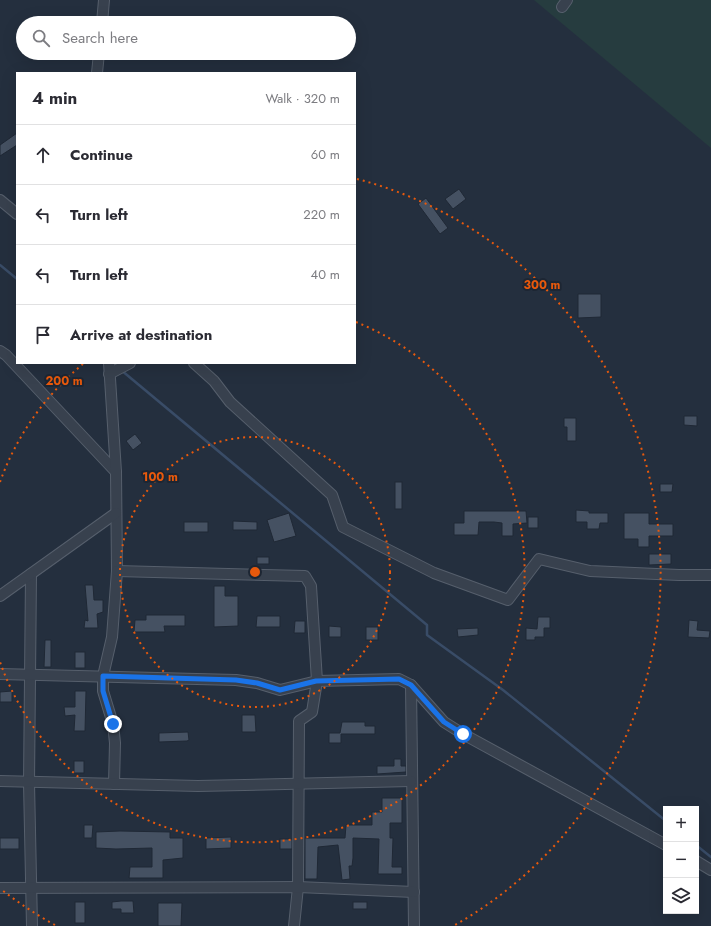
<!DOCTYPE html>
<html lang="en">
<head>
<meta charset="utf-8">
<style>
	:root { --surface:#fff; --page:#f2f2f3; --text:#2b2b33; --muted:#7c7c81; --line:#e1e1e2 }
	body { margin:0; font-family:Jost,sans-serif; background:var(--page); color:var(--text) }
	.controls { position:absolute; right:12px; bottom:12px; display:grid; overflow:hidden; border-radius:0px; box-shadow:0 4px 16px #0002 }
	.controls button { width:36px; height:36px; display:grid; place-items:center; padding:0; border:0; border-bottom:1px solid var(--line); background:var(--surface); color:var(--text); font:20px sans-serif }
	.stop { position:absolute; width:12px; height:12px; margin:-9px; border:3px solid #1a73e8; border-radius:50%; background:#fff }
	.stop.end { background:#1a73e8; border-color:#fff; box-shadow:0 1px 4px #0008 }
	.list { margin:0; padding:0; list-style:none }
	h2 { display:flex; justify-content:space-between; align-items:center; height:52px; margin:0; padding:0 16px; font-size:17px }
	h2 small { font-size:13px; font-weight:400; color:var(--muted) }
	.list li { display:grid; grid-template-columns:26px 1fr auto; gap:12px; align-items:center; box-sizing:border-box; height:60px; padding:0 16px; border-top:1px solid var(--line) }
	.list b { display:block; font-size:15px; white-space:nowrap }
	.list em { font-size:13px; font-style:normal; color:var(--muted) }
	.icon { flex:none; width:22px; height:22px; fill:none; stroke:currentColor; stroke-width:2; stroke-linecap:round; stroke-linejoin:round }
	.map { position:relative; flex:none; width:711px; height:926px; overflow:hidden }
	.search { position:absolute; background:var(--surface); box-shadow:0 4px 16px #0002; left:16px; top:16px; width:340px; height:44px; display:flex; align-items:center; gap:10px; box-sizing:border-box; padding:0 14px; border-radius:22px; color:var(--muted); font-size:15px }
	.panel { position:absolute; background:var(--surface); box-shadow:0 4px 16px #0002; left:16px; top:72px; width:340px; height:292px; border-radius:0px }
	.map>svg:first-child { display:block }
</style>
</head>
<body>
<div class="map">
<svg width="711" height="926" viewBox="0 0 711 926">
	<rect width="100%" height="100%" fill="#242f3e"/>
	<!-- green -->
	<path fill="#263c3f" d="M534,0H711V148Z"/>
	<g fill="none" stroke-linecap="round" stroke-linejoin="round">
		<!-- stream -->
		<g stroke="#394c67" stroke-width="2.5">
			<path d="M0,265L17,279"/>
			<path d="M121,370L427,625V635L503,690L666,821"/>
			<path d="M696,845L711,857"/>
		</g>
	</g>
	<!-- building -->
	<g fill="#455162" stroke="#1f2835">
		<path d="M17,133V145L0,156V145Z"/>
		<path d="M459,189L466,199L453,209L445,199Z"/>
		<path d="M426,198L448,228L440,234L418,204Z"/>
		<path d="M578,294H601V317L578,318Z"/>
		<path d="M684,416H697V426L684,425Z"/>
		<path d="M564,418H576V441H567V427H564Z"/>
		<path d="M135,434L142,443L133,450L126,441Z"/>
		<rect x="395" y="482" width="7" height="27"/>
		<path d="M660,484H673L672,492H660Z"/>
		<path d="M576,510L589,511V513H608V523H600L599,529H587V522H576Z"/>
		<path d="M464,511H526L527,523L513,524V536H502V523L494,522H479L478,535H454V523H464Z"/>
		<path d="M289,513L296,536L274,542L267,520Z"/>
		<path d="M624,513H649V524H673V536H649V547H638V539H624Z"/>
		<rect x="528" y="517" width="10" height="11"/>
		<path d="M233,521L257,522V530H233Z"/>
		<rect x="184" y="522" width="24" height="10"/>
		<path d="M649,554H671V564L649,565Z"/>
		<rect x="257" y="557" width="12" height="7"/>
		<path d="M85,585H93L94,600H103V612L97,614L98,628H84L85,620L88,621Z"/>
		<path d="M214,586H225V596H238V626L214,627Z"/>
		<path d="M146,615H185V626H164L165,632H134L135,620H146Z"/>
		<path d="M257,616H280V627H256Z"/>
		<path d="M538,617H550V628H544V637H535V640H526V628L537,629Z"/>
		<path d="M689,620L698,621L697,630L710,631L709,638L688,637Z"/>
		<path d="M295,621H305V633H294Z"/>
		<path d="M329,626L341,627V637H329Z"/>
		<rect x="366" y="627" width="12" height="13"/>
		<path d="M478,628V635L458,637L457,629Z"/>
		<path d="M45,640H51V667H44Z"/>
		<rect x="75" y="652" width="10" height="16"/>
		<path d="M12,691V702H0V692Z"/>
		<path d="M75,691H86L85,731H74L75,715L65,716L64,707H75Z"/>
		<path d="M242,715H255L256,732H242Z"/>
		<path d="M342,722H365V726H375V734H341V743H329V733H340Z"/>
		<path d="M188,732L189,740L187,741L159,742V733Z"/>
		<path d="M394,759H401V766H406V772L377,774V766H394Z"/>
		<rect x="74" y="761" width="10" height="12"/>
		<path d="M382,798H402V823H390V838H393L392,867H402V874H378L379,839L353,838V858L352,866H349L350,879L342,880L338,845L318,847L317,879H305V838H345L346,825H372V812H382Z"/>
		<path d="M84,825H93L92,838H84Z"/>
		<path d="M120,831L170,832V838H183V858L163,860V878H129L130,867H152V848L116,849L96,848V832Z"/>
		<path d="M231,837V848L206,849V838Z"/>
		<rect x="0" y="838" width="19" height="11"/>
		<rect x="280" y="839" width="12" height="10"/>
		<path d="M121,901H133L134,913H121V909H112V902Z"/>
		<rect x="75" y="902" width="10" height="21"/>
		<rect x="353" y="902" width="14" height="7"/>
		<path d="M158,903H182L181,926H158Z"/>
	</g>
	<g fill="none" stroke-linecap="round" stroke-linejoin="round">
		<defs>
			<g id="minor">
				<path d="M562,7L567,0"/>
				<path d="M102,23L104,0"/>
				<path d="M97,73L99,53"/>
				<path d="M0,200L17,214"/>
				<path d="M0,351L6,355L116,472"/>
				<path d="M109,363L116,472L117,571L112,637L103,676V691L113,724L115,743L114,784"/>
				<path d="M194,363L214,381L230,402L332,495L343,527L434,573L508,600L539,559L590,571L679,575H711"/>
				<path d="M109,374L130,363"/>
				<path d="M117,571L305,576L311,586L317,681L312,712L299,721L298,887L294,926"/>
				<path d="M31,574L29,783L32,926"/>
				<path d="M0,596L116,513"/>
				<path d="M0,674L236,680L257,683L280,690L317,681L399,679L411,685L414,926"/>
				<path d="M411,685L444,722L463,734L666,845"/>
				<path d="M0,781L198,786L411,781"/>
				<path d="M696,861L711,870"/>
				<path d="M0,888L298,887L414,892"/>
			</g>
		</defs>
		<!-- minor casing -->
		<use href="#minor" stroke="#565f6c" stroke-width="12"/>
		<!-- minor -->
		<use href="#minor" stroke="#38414e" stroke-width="10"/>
	</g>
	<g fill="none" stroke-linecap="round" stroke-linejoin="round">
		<!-- route -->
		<path stroke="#1a73e8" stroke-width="5" d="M113,724L103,691V676L236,680L257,683L280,690L316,681L399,679L411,685L444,722L463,734"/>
	</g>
	<!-- distance rings -->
	<g fill="none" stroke="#e8590c" stroke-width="2" stroke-dasharray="2 4">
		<circle cx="255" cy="572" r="135"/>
		<path d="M0 482A270 270 0 0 1 83 364M356 322A270 270 0 1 1 0 662"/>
		<path d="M55 925A406 406 0 0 1 2 890M357 179A406 406 0 0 1 455 925"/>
	</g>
	<circle cx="255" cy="572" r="6" fill="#e8590c" stroke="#1d2633" stroke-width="2"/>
	<g font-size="12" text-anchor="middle" font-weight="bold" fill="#e8590c" stroke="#1d2633" stroke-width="4" stroke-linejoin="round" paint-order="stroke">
		<text x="542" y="289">300 m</text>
		<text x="64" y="385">200 m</text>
		<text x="160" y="481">100 m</text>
	</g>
</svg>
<div class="controls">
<button>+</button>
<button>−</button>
<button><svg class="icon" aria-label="layers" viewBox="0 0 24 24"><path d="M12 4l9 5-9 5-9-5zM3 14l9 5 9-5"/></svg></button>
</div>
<div class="stop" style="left:463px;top:734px"></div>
<div class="stop end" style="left:113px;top:724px"></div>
<div class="search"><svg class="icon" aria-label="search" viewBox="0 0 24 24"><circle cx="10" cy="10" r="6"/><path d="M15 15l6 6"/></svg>Search here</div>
<section class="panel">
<h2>4 min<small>Walk · 320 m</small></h2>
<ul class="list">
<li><svg class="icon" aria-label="ahead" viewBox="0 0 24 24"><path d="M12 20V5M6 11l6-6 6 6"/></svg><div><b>Continue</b></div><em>60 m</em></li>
<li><svg class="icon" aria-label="left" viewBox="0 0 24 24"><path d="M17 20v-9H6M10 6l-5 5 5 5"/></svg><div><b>Turn left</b></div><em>220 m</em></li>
<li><svg class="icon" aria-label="left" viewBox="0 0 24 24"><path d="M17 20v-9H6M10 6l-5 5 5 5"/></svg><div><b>Turn left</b></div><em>40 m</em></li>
<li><svg class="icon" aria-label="arrive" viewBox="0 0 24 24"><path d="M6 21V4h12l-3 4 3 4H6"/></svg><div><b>Arrive at destination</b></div></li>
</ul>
</section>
</div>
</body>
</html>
